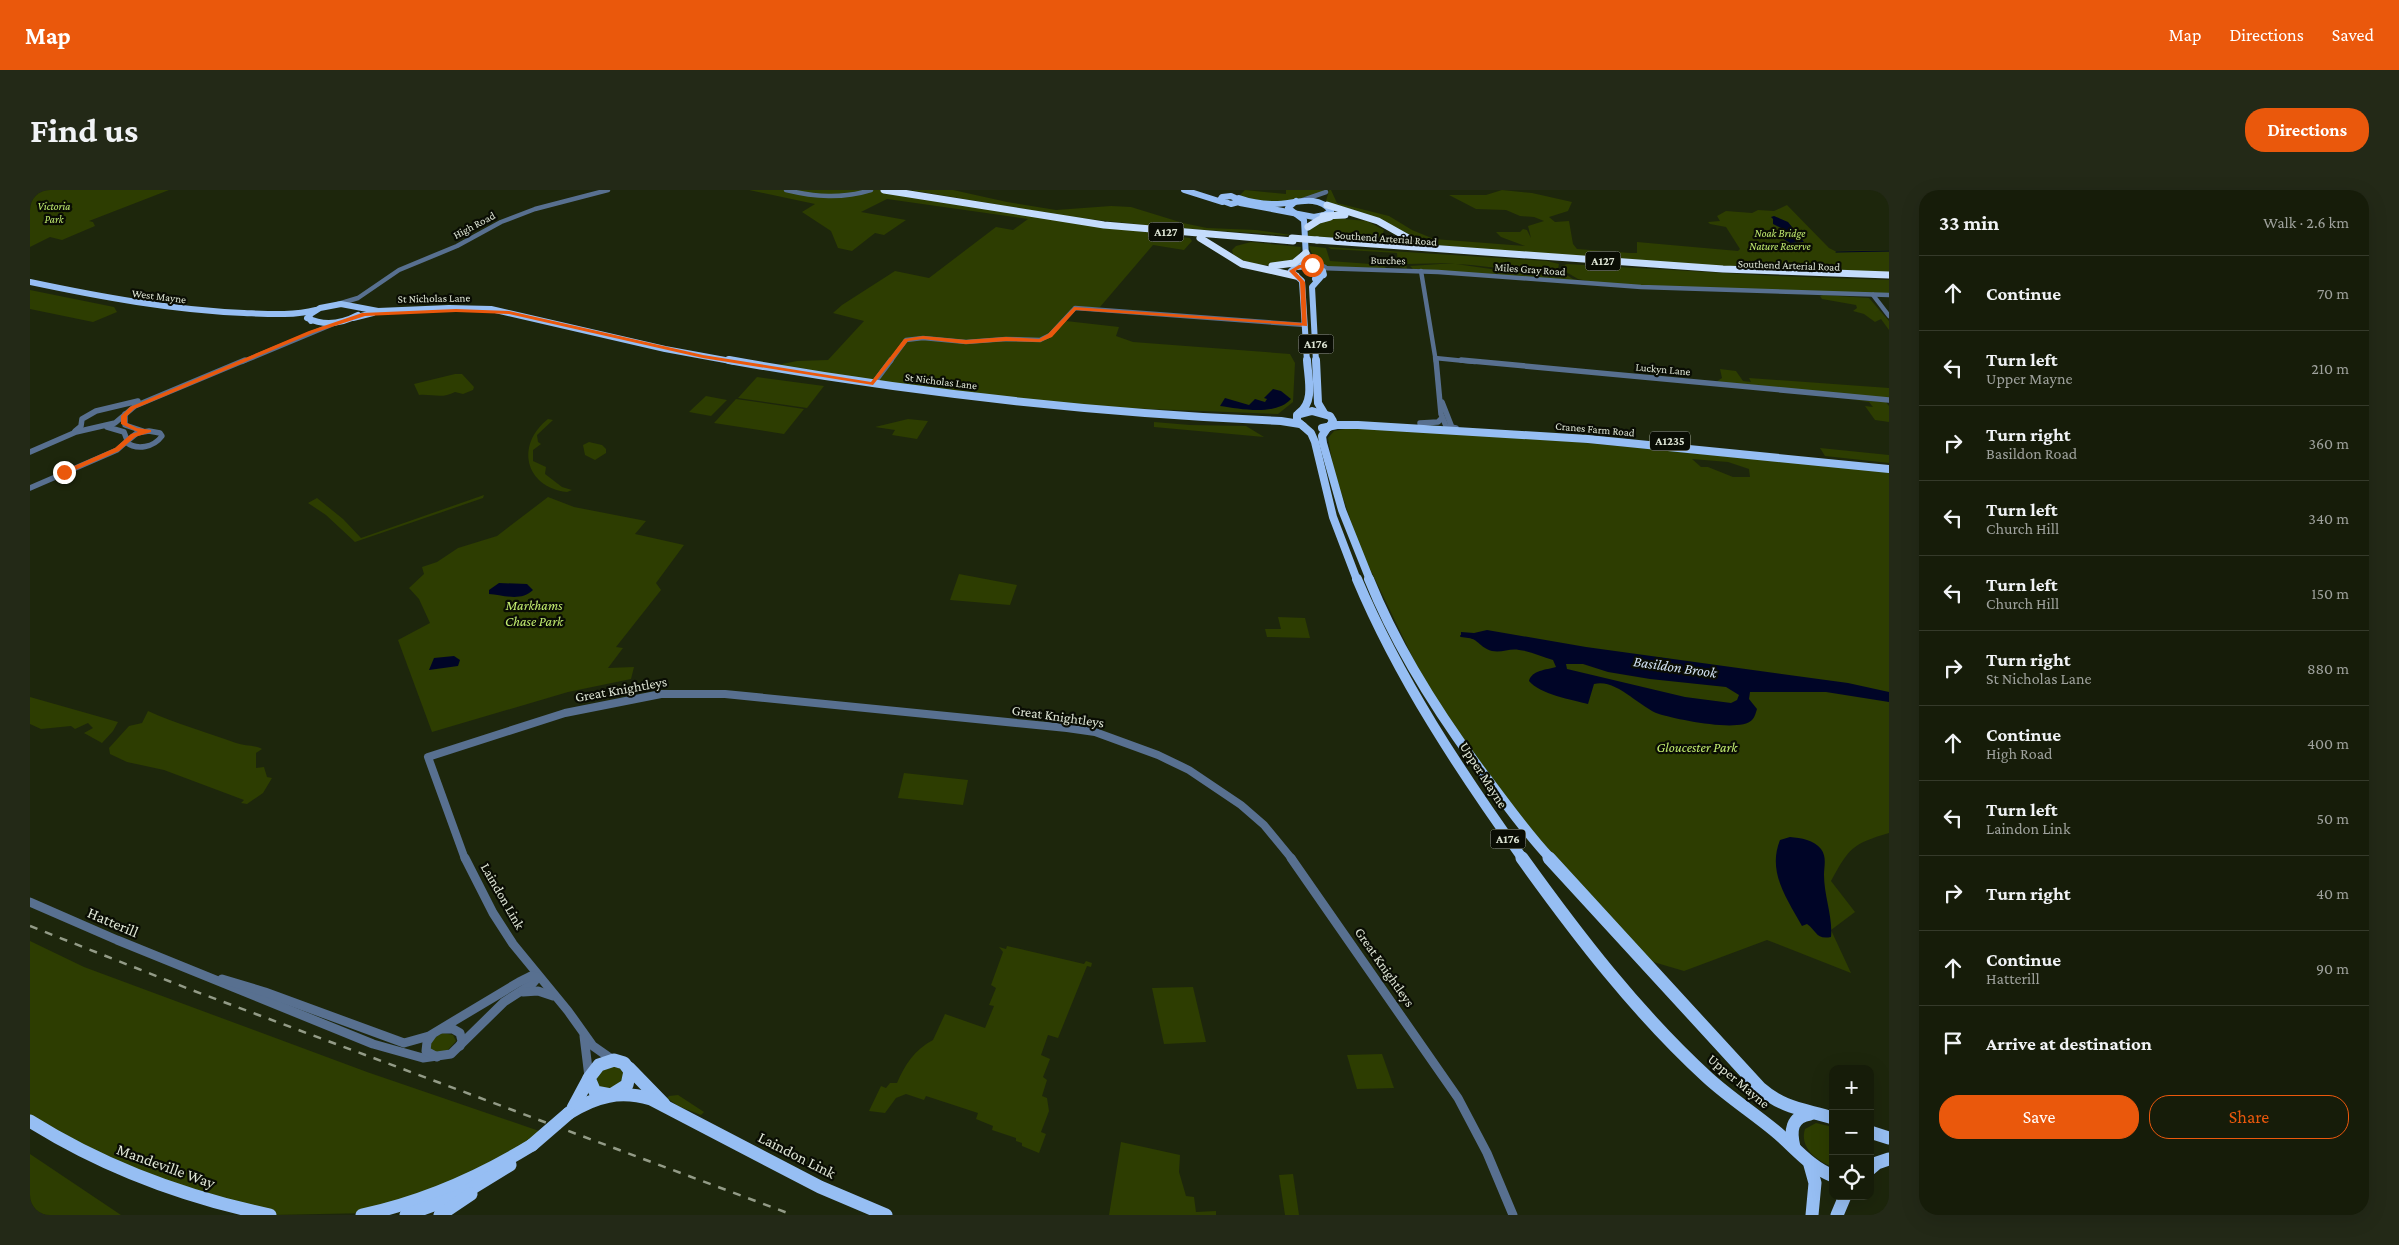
<!DOCTYPE html>
<html lang="en">
<head>
<meta charset="utf-8">
<style>
	:root { --surface:#161c09; --page:#232917; --text:#f1f3f6; --muted:#9ea19c; --line:#353a2a; --accent:#ea580c }
	body { margin:0; font-family:"Crimson Pro",serif; background:var(--page); color:var(--text) }
	.controls { position:absolute; right:15px; bottom:15px; display:grid; overflow:hidden; border-radius:10px; box-shadow:0 5px 20px #0002 }
	.controls button { width:45px; height:45px; display:grid; place-items:center; padding:0; border:0; border-bottom:1px solid var(--line); background:var(--surface); color:var(--text); font:25px sans-serif }
	.stop { position:absolute; width:15px; height:15px; margin:-11px; border:4px solid #ea580c; border-radius:50%; background:#fff }
	.stop.end { background:#ea580c; border-color:#fff; box-shadow:0 1px 5px #0008 }
	.list { margin:0; padding:0; list-style:none }
	h2 { display:flex; justify-content:space-between; align-items:center; height:65px; margin:0; padding:0 20px; font-size:21px }
	h2 small { font-size:16px; font-weight:400; color:var(--muted) }
	.list li { display:grid; grid-template-columns:32px 1fr auto; gap:15px; align-items:center; box-sizing:border-box; height:75px; padding:0 20px; border-top:1px solid var(--line) }
	.list b { display:block; font-size:19px; white-space:nowrap }
	.list p { margin:0; font-size:16px; white-space:nowrap; color:var(--muted) }
	.list em { font-size:16px; font-style:normal; color:var(--muted) }
	.actions { display:flex; gap:10px; padding:15px 20px }
	.actions a { flex:1; padding:11px 0; border:1px solid var(--accent); border-radius:20px; text-align:center; font-size:18px; color:var(--accent) }
	.actions .main { background:var(--accent); color:#fff }
	.icon { flex:none; width:28px; height:28px; fill:none; stroke:currentColor; stroke-width:2; stroke-linecap:round; stroke-linejoin:round }
	.map { position:relative; flex:none; width:1859px; height:1025px; overflow:hidden; border-radius:20px }
	header { display:flex; align-items:center; gap:30px; box-sizing:border-box; height:70px; padding:0 25px; background:var(--accent); color:#fff }
	header strong { font-size:24px }
	nav { display:flex; gap:28px; margin-inline-start:auto; font-size:18px }
	.intro { display:flex; align-items:center; justify-content:space-between; box-sizing:border-box; height:120px; padding:0 30px }
	h1 { margin:0; font-size:35px }
	.button { padding:12px 22px; border-radius:20px; background:var(--accent); color:#fff; font-size:18px; font-weight:700 }
	main { display:flex; gap:30px; padding:0 30px }
	aside { flex:1; background:var(--surface); border-radius:20px; box-shadow:0 5px 20px #0002 }
	.map>svg:first-child { display:block }
</style>
</head>
<body>
<header>
<strong>Map</strong>
<nav><a>Map</a><a>Directions</a><a>Saved</a></nav>
</header>
<div class="intro"><h1>Find us</h1><a class="button">Directions</a></div>
<main>
<div class="map">
<svg width="1859" height="1025" viewBox="0 0 1859 1025">
	<rect width="100%" height="100%" fill="#1d260c"/>
	<!-- green -->
	<g fill="#2d3d01" fill-rule="evenodd">
		<path d="M0,0H139L59,31L63,32L65,36L32,50L20,47L0,57Z"/>
		<path d="M719,0H850L1039,32L1160,48L1162,51L1154,60L1123,55L1070,117H1042L1036,131L1089,137L1086,146L1103,152L1260,164L1265,173L1263,212L1248,224L1043,216L812,187L747,175L767,171L798,170L834,131L803,123L812,115L865,81L899,88L966,37L983,40L998,29L857,9L831,22L876,30L854,45L845,43L822,61L808,58L801,41L772,22L785,14Z"/>
		<path d="M880,0H923L977,12L1026,20L1081,16L1101,17L1153,33L1177,38L1226,40L1268,46L1143,38L1041,27Z"/>
		<path d="M1215,0L1256,4V0H1294L1291,4C1268,9 1231,19 1210,5Z"/>
		<path d="M1299,0H1301L1307,13L1359,26L1382,40L1404,49L1495,56L1471,47L1466,42H1490L1493,39L1497,40L1501,48L1498,36L1514,31L1504,27L1490,26L1476,20L1446,19L1419,5H1456L1472,0L1502,3L1542,12L1538,21L1519,27L1525,32L1539,31L1543,54L1547,59L1600,63H1607V52L1708,61L1710,59L1696,37L1680,34L1678,32L1690,31L1687,26L1696,21L1722,23L1728,20L1744,21L1757,15L1799,58L1805,61L1859,60V83L1626,73L1405,55L1384,50L1299,13L1296,11Z"/>
		<path d="M1303,28L1337,31L1354,40L1352,47C1329,53 1300,53 1277,45L1281,37Z"/>
		<path d="M1221,52L1271,57C1269,82 1217,78 1203,64L1202,60L1206,56Z"/>
		<path d="M1279,56L1296,58L1300,71L1354,75L1356,78C1331,79 1287,87 1279,56Z"/>
		<path d="M1298,57L1517,71L1529,74L1528,79C1494,85 1460,75 1426,74L1468,80L1464,86L1383,79L1380,76L1425,73L1376,74L1377,79L1362,75L1368,74L1367,63L1301,59Z"/>
		<path d="M1537,74L1747,86L1859,90V104L1572,94L1548,89L1531,79L1532,76Z"/>
		<path d="M1471,80L1516,82L1529,80L1543,89L1563,93L1466,85Z"/>
		<path d="M0,100L84,117L87,122L63,132L0,119Z"/>
		<path d="M1793,105L1839,108L1859,131V140L1851,129L1845,132L1834,124L1823,121L1827,118L1826,115L1792,109L1790,106Z"/>
		<path d="M1690,179L1706,181L1713,191L1721,192L1719,188L1859,198V208L1686,192L1692,188Z"/>
		<path d="M425,184H432L444,197L443,200L433,204L425,202C412,209 403,204 389,205L384,194Z"/>
		<path d="M727,187L794,196L777,218L708,208Z"/>
		<path d="M676,206L697,210L681,226L659,222Z"/>
		<path d="M706,209L774,219L754,244L684,233Z"/>
		<path d="M1824,210L1856,212L1859,216V232L1845,230L1835,216L1843,217L1839,212Z"/>
		<path d="M518,229L523,230L507,245L508,252L511,254L503,260V271L516,277L515,284L532,297L542,300L537,302C495,297 485,255 518,229Z"/>
		<path d="M878,229L898,231L887,249L862,245L865,240L845,237Z"/>
		<path d="M1124,232L1160,235L1216,236L1234,247L1124,237Z"/>
		<path d="M1320,238L1464,244L1859,282V643C1822,654 1819,658 1801,691L1825,722L1801,740L1821,783L1737,750L1654,781L1620,771L1482,621L1396,495L1330,358L1304,281L1298,248L1304,241ZM1662,269L1698,272L1719,279L1720,287H1703L1678,277H1671Z"/>
		<path d="M559,252L572,255L576,259V263L565,270L555,265L553,255Z"/>
		<path d="M1790,258L1859,265V273L1795,266Z"/>
		<path d="M454,305L453,308L325,352L296,325L278,313L287,308L313,329L331,348Z"/>
		<path d="M518,307L544,317L616,331L605,344L654,355L626,393L631,400L586,457L593,458L578,478L604,477L601,489L538,502L402,542L368,450L400,433L389,409L379,398L394,384L392,377L407,372L428,358L467,346Z"/>
		<path d="M929,384L987,395L980,415L920,410Z"/>
		<path d="M1248,427L1275,428L1280,448L1237,447L1235,439H1251Z"/>
		<path d="M0,507L88,532L83,541L72,553L54,543L63,538L58,533L45,539L41,536L11,539L0,534Z"/>
		<path d="M118,521C147,534 176,542 206,553C214,556 225,555 232,559L226,563V578L234,577L237,587L242,588L233,603L217,614L211,613L214,610L134,580L97,572L80,564L79,558L99,536L112,533Z"/>
		<path d="M874,583L938,590L933,615L868,608Z"/>
		<path d="M0,751L54,777L337,882L515,943L474,973L341,1023L240,1025L165,1007L0,931Z"/>
		<path d="M977,756L1054,774L1056,771L1062,773L1061,777L1057,776L1028,848L1018,845L1011,865L1020,869L1013,887L1017,890L1012,906L1017,908L1019,921L1011,942L1016,944L1009,963L992,956V953L986,951V948L962,940L963,936L946,929L948,923L896,906L894,910L876,904L866,908L855,923L839,921L851,896L856,898L860,893H867C874,876 885,859 903,850L915,824L955,838L964,816L959,815L966,798L961,795L973,762L969,757L976,759Z"/>
		<path d="M1163,797L1176,852L1134,854L1122,798Z"/>
		<path d="M413,843L423,845L426,851L416,862L406,863L400,858C401,850 406,846 413,843Z"/>
		<path d="M1352,864L1364,898L1327,899L1317,865Z"/>
		<path d="M580,876C589,877 593,879 594,888L585,898L571,899L566,891L568,883Z"/>
		<path d="M648,905L674,922L671,925L648,916L637,908L639,906Z"/>
		<path d="M1786,933L1803,937V977C1787,971 1769,958 1775,939Z"/>
		<path d="M1091,952L1150,965L1149,982L1156,1006L1164,1007L1166,1022L1186,1021V1025H1188H1079Z"/>
		<path d="M0,964L91,1025H0Z"/>
		<path d="M1263,984L1269,1025H1255L1249,985Z"/>
	</g>
	<!-- water -->
	<g fill="#000527" fill-rule="evenodd">
		<path d="M1744,26L1758,32L1774,52L1760,53L1750,47L1749,44L1753,39L1743,34V29L1741,27Z"/>
		<path d="M1243,199L1251,201L1261,209C1246,226 1211,219 1190,216L1195,208L1219,215L1225,209L1235,212L1237,209L1234,208Z"/>
		<path d="M469,393L497,394L503,400C491,412 473,405 459,404V400Z"/>
		<path d="M1457,440L1556,457L1818,493L1859,502V512L1796,502H1720L1719,509L1727,519C1726,522 1725,527 1722,530C1710,543 1645,529 1629,524C1609,517 1586,488 1564,494L1558,514C1543,510 1509,504 1499,491C1502,480 1516,480 1526,477L1523,470C1512,467 1501,461 1489,460C1480,458 1472,463 1462,461C1448,457 1450,448 1431,446V442L1444,443ZM1536,474H1553L1578,482L1620,489L1696,497L1709,505L1707,510L1701,513L1655,507L1537,479Z"/>
		<path d="M424,466L430,470L428,476L399,480L404,468Z"/>
		<path d="M1760,647C1771,648 1784,650 1791,659C1797,667 1794,676 1794,685C1794,706 1803,727 1801,747C1786,750 1787,741 1777,734L1772,736C1757,709 1737,682 1750,650Z"/>
	</g>
	<g fill="none" stroke-linecap="round" stroke-linejoin="round">
		<!-- stream-far1 -->
		<path stroke="#000527" stroke-width="1" d="M1806,62L1859,61"/>
		<!-- stream -->
		<path stroke="#000527" stroke-width="2" d="M1431,446L1446,448"/>
		<!-- minor-far3 -->
		<g stroke="#587090" stroke-width="4.5">
			<path d="M756,0C785,7 812,9 841,0"/>
			<path d="M1273,10L1296,2"/>
			<path d="M1276,62L1285,72L1295,77"/>
			<path d="M1289,78L1408,82L1611,97L1859,105"/>
			<path d="M1391,81L1406,172"/>
			<path d="M1843,105L1859,126"/>
			<path d="M308,114L328,108L369,80L427,56L471,32L505,19L578,0"/>
			<path d="M1405,168L1445,172"/>
			<path d="M212,172L306,133"/>
			<path d="M860,172L876,150L893,148L936,152L976,149L1010,150L1020,145L1045,118L1275,135"/>
		</g>
		<!-- minor-far2 -->
		<g stroke="#587090" stroke-width="5.5">
			<path d="M1406,170L1411,224L1416,236L1426,238"/>
			<path d="M1431,170L1859,210"/>
			<path d="M843,194L861,170"/>
			<path d="M1412,212L1421,235"/>
			<path d="M95,224V235L113,241"/>
			<path d="M1390,233L1408,232L1412,228"/>
			<path d="M77,237L94,242L97,250"/>
			<path d="M45,241L51,236L52,229L66,221L108,211"/>
			<path d="M119,241L130,243L132,246C124,257 107,261 96,252L107,243Z"/>
			<path d="M0,262L46,242L85,233L105,216L215,170"/>
			<path d="M34,283L87,260L96,252"/>
			<path d="M0,298L37,282"/>
		</g>
		<!-- minor-far1 -->
		<path stroke="#587090" stroke-width="8" d="M435,669L398,567L535,523L631,504H695L1037,538L1065,542L1128,565L1159,580L1211,615L1234,635L1262,669"/>
		<!-- minor -->
		<g stroke="#587090" stroke-width="9">
			<path d="M435,668L463,723L483,754L538,821L563,856L583,870"/>
			<path d="M1261,668L1428,908L1457,963L1483,1025"/>
			<path d="M0,712L87,750L343,854L393,868L421,864L474,812L502,794L508,787"/>
			<path d="M192,789L235,802L374,853L399,846L489,792L501,786L508,787"/>
			<path d="M493,802L508,801L523,806"/>
			<path d="M412,839H423L430,843L432,851L430,856"/>
			<path d="M402,845L397,852L396,861L407,867"/>
			<path d="M554,846L559,887"/>
		</g>
		<!-- major-far3 -->
		<g stroke="#96bef3" stroke-width="6">
			<path d="M1154,0L1192,12"/>
			<path d="M1201,6L1212,11L1201,14L1190,10L1192,7Z"/>
			<path d="M1209,8C1220,12 1233,14 1245,14C1264,14 1287,3 1301,21L1294,25L1284,27L1210,13"/>
			<path d="M1266,11L1258,18L1274,30L1276,68L1261,81L1272,91L1277,172"/>
			<path d="M1267,77L1283,76L1293,81L1294,85L1285,89"/>
			<path d="M0,92C71,107 142,120 214,123C238,124 263,126 286,120"/>
			<path d="M277,128C294,136 311,134 328,125"/>
			<path d="M323,128L343,123"/>
			<path d="M281,131L279,125L290,118L311,114L348,121L419,118L461,119L635,159L706,172"/>
			<path d="M1286,172L1282,97L1290,88"/>
		</g>
		<!-- major-far2 -->
		<g stroke="#96bef3" stroke-width="8">
			<path d="M699,170C882,203 1066,223 1251,231L1270,234"/>
			<path d="M1286,170L1288,213L1294,223"/>
			<path d="M1269,223C1285,212 1278,188 1277,170"/>
			<path d="M1273,236L1281,243L1285,252L1303,327L1327,390"/>
			<path d="M1273,236L1267,231V225L1282,221L1300,226L1303,231L1299,237"/>
			<path d="M1298,237L1292,246L1293,253L1312,320L1340,390"/>
			<path d="M1292,238L1307,235H1328L1558,249L1859,279"/>
		</g>
		<!-- major-far1 -->
		<g stroke="#96bef3" stroke-width="10">
			<path d="M1327,389C1369,489 1430,581 1493,669"/>
			<path d="M1339,389C1369,464 1415,534 1464,598C1482,622 1500,647 1521,669"/>
		</g>
		<!-- major -->
		<g stroke="#96bef3" stroke-width="13">
			<path d="M1492,668C1548,746 1607,823 1678,888C1699,907 1722,922 1744,940C1764,956 1778,976 1803,986"/>
			<path d="M1519,668L1730,898C1754,919 1774,919 1803,928"/>
			<path d="M584,870L594,873L600,881L597,895L581,905L565,902L559,888L569,875Z"/>
			<path d="M599,878L634,914"/>
			<path d="M543,918L558,890"/>
			<path d="M539,923C566,906 590,900 621,909L790,997L856,1025"/>
			<path d="M0,931C75,978 154,1007 240,1025"/>
			<path d="M1840,942L1859,948"/>
			<path d="M1764,957C1760,941 1761,927 1780,924"/>
			<path d="M1780,975L1785,993L1782,1025"/>
			<path d="M1840,979L1847,973L1859,969"/>
			<path d="M332,1025C393,1012 448,988 502,955"/>
			<path d="M376,1025L431,1005L480,975"/>
			<path d="M410,1025L441,1004"/>
			<path d="M1807,1025L1815,1006"/>
		</g>
		<!-- highway -->
		<g stroke="#c4dcfc" stroke-width="7">
			<path d="M854,0L1074,35L1263,51"/>
			<path d="M1297,15L1348,31L1389,54"/>
			<path d="M1293,26L1315,25"/>
			<path d="M1278,37L1289,30L1300,27"/>
			<path d="M1170,48L1212,74L1266,86"/>
			<path d="M1287,50L1693,79L1859,85"/>
			<path d="M1242,76L1264,73L1276,63"/>
		</g>
		<!-- rail -->
		<path stroke="#939b87" stroke-width="2.5" stroke-dasharray="8 8" stroke-linecap="butt" d="M0,736L159,799L763,1025"/>
		<!-- major-bridge -->
		<path stroke="#96bef3" stroke-width="13" d="M502,955L539,923"/>
		<!-- highway-bridge -->
		<path stroke="#c4dcfc" stroke-width="7" d="M1262,48L1287,50"/>
	</g>
	<!-- route -->
	<path fill="#ea580c" d="M1282,73L1288,78L1272,77L1265,81L1275,92L1277,136L1046,120L1022,147L1010,152L976,151L936,154L893,149L878,151L843,195L673,168L479,124L426,122L335,126L283,143L104,219L97,226V233L107,238L121,240V242L105,247L89,261L36,284L31,282L85,258L101,244L108,242L91,234V226L100,217L279,141L332,123L426,119L479,121L673,165L841,192L874,149L893,146L936,150L976,147L1009,149L1018,144L1044,117L1272,133L1270,92L1259,81L1269,75H1280Z"/>
	<g text-anchor="middle" dominant-baseline="central" stroke-width="4.5" stroke-linejoin="round" paint-order="stroke">
		<!-- far-park labels -->
		<g font-size="11" font-style="italic" fill="#c1eb6f" stroke="#0a0d04">
			<text x="24" y="16">Victoria<tspan x="24" dy="13">Park</tspan></text>
			<text x="1750" y="43">Noak Bridge<tspan x="1750" dy="13">Nature Reserve</tspan></text>
		</g>
		<!-- far-street labels -->
		<g font-size="11" fill="#dee5d5" stroke="#0a0d04">
			<text transform="translate(444 35) rotate(-28)">High Road</text>
			<text transform="translate(1356 48) rotate(4)">Southend Arterial Road</text>
			<text transform="translate(1358 70) rotate(1)">Burches</text>
			<text transform="translate(1759 75) rotate(2)">Southend Arterial Road</text>
			<text transform="translate(1500 79) rotate(4)">Miles Gray Road</text>
			<text transform="translate(129 106) rotate(7)">West Mayne</text>
			<text transform="translate(404 108) rotate(-1)">St Nicholas Lane</text>
			<text transform="translate(1633 179) rotate(5)">Luckyn Lane</text>
			<text transform="translate(911 191) rotate(7)">St Nicholas Lane</text>
			<text transform="translate(1565 239) rotate(5)">Cranes Farm Road</text>
		</g>
		<!-- shield labels -->
		<g fill="#0a0d04" stroke="#9ea496" stroke-width="1">
			<rect x="1118.5" y="32.5" width="35" height="19" rx="4"/>
			<rect x="1555.5" y="61.5" width="35" height="19" rx="4"/>
			<rect x="1268.5" y="144.5" width="35" height="19" rx="4"/>
			<rect x="1620" y="241.5" width="40" height="19" rx="4"/>
			<rect x="1460.5" y="639.5" width="35" height="19" rx="4"/>
		</g>
		<g font-size="12" font-weight="bold" fill="#dee5d5">
			<text x="1136" y="42">A127</text>
			<text x="1573" y="71">A127</text>
			<text x="1286" y="154">A176</text>
			<text x="1640" y="251">A1235</text>
			<text x="1478" y="649">A176</text>
		</g>
		<!-- park labels -->
		<g font-size="14" font-style="italic" fill="#c1eb6f" stroke="#0a0d04">
			<text x="504" y="415">Markhams<tspan x="504" dy="16">Chase Park</tspan></text>
			<text x="1667" y="557">Gloucester Park</text>
		</g>
		<!-- street labels -->
		<g font-size="14" fill="#dee5d5" stroke="#0a0d04">
			<text transform="translate(591 499) rotate(-10)">Great Knightleys</text>
			<text transform="translate(1028 526) rotate(8)">Great Knightleys</text>
			<text transform="translate(1454 585) rotate(57)">Upper Mayne</text>
			<text transform="translate(473 706) rotate(60)">Laindon Link</text>
			<text transform="translate(1355 777) rotate(55)">Great Knightleys</text>
			<text transform="translate(1709 891) rotate(40)">Upper Mayne</text>
		</g>
		<!-- water labels -->
		<g font-size="15" font-style="italic" fill="#d2e2f5" stroke="#0a0d04">
			<text transform="translate(1645 477) rotate(8)">Basildon Brook</text>
		</g>
		<!-- near-street labels -->
		<g font-size="16" fill="#dee5d5" stroke="#0a0d04">
			<text transform="translate(83 732) rotate(23)">Hatterill</text>
			<text transform="translate(767 965) rotate(27)">Laindon Link</text>
			<text transform="translate(136 976) rotate(20)">Mandeville Way</text>
		</g>
	</g>
</svg>
<div class="controls">
<button>+</button>
<button>−</button>
<button><svg class="icon" aria-label="locate" viewBox="0 0 24 24"><circle cx="12" cy="12" r="6"/><path d="M12 2v4M12 18v4M2 12h4M18 12h4"/></svg></button>
</div>
<div class="stop" style="left:1282px;top:75px"></div>
<div class="stop end" style="left:34px;top:282px"></div>
</div>
<aside>
<h2>33 min<small>Walk · 2.6 km</small></h2>
<ul class="list">
<li><svg class="icon" aria-label="ahead" viewBox="0 0 24 24"><path d="M12 20V5M6 11l6-6 6 6"/></svg><div><b>Continue</b></div><em>70 m</em></li>
<li><svg class="icon" aria-label="left" viewBox="0 0 24 24"><path d="M17 20v-9H6M10 6l-5 5 5 5"/></svg><div><b>Turn left</b><p>Upper Mayne</p></div><em>210 m</em></li>
<li><svg class="icon" aria-label="right" viewBox="0 0 24 24"><path d="M7 20v-9h11M14 6l5 5-5 5"/></svg><div><b>Turn right</b><p>Basildon Road</p></div><em>360 m</em></li>
<li><svg class="icon" aria-label="left" viewBox="0 0 24 24"><path d="M17 20v-9H6M10 6l-5 5 5 5"/></svg><div><b>Turn left</b><p>Church Hill</p></div><em>340 m</em></li>
<li><svg class="icon" aria-label="left" viewBox="0 0 24 24"><path d="M17 20v-9H6M10 6l-5 5 5 5"/></svg><div><b>Turn left</b><p>Church Hill</p></div><em>150 m</em></li>
<li><svg class="icon" aria-label="right" viewBox="0 0 24 24"><path d="M7 20v-9h11M14 6l5 5-5 5"/></svg><div><b>Turn right</b><p>St Nicholas Lane</p></div><em>880 m</em></li>
<li><svg class="icon" aria-label="ahead" viewBox="0 0 24 24"><path d="M12 20V5M6 11l6-6 6 6"/></svg><div><b>Continue</b><p>High Road</p></div><em>400 m</em></li>
<li><svg class="icon" aria-label="left" viewBox="0 0 24 24"><path d="M17 20v-9H6M10 6l-5 5 5 5"/></svg><div><b>Turn left</b><p>Laindon Link</p></div><em>50 m</em></li>
<li><svg class="icon" aria-label="right" viewBox="0 0 24 24"><path d="M7 20v-9h11M14 6l5 5-5 5"/></svg><div><b>Turn right</b></div><em>40 m</em></li>
<li><svg class="icon" aria-label="ahead" viewBox="0 0 24 24"><path d="M12 20V5M6 11l6-6 6 6"/></svg><div><b>Continue</b><p>Hatterill</p></div><em>90 m</em></li>
<li><svg class="icon" aria-label="arrive" viewBox="0 0 24 24"><path d="M6 21V4h12l-3 4 3 4H6"/></svg><div><b>Arrive at destination</b></div></li>
</ul>
<div class="actions"><a class="main">Save</a><a>Share</a></div>
</aside>
</main>
</body>
</html>
